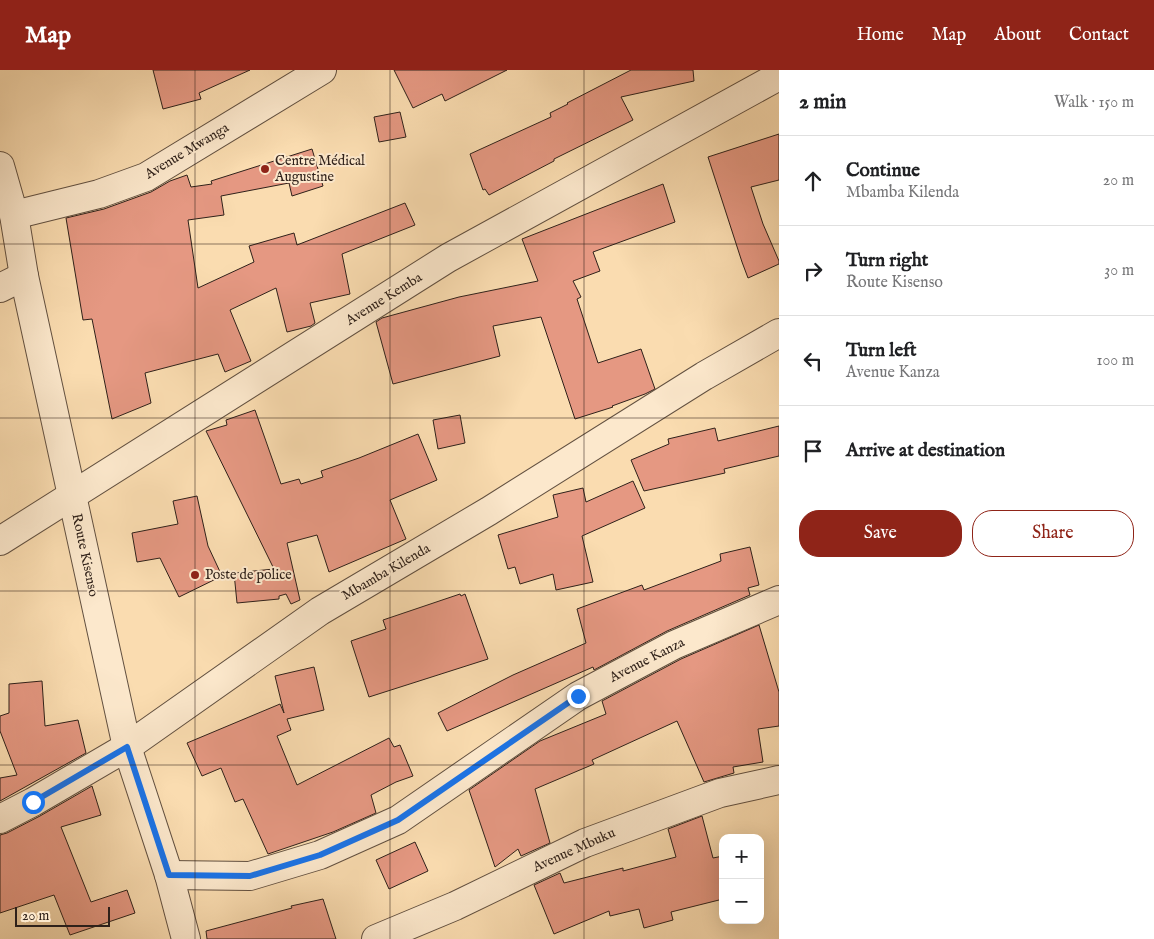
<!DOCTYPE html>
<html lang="en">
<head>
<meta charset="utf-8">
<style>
	:root { --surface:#fff; --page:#f6f6f6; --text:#202124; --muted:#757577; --line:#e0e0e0; --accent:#8f2418 }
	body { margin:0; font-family:"IM FELL English",serif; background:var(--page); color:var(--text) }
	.controls { position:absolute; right:15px; bottom:15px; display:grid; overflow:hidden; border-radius:10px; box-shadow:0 5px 20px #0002 }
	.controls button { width:45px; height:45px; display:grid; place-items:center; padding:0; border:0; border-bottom:1px solid var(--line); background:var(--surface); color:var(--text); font:25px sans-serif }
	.scale { position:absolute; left:15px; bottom:12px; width:95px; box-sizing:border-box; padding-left:5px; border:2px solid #2f211a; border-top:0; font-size:14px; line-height:18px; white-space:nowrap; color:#2f211a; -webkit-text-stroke:4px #fce8cc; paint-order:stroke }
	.stop { position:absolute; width:15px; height:15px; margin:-11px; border:4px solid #1a73e8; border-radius:50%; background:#fff }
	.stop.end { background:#1a73e8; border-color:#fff; box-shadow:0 1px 5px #0008 }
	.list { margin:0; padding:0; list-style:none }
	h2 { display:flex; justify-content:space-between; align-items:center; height:65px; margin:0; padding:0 20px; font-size:21px }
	h2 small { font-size:16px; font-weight:400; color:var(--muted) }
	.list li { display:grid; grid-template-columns:32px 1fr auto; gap:15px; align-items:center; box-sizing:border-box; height:90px; padding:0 20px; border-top:1px solid var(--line) }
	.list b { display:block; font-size:19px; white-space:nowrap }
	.list p { margin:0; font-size:16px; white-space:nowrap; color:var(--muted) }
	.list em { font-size:16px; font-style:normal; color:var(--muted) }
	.actions { display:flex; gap:10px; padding:15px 20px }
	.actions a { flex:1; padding:11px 0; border:1px solid var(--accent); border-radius:20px; text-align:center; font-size:18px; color:var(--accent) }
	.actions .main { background:var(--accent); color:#fff }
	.icon { flex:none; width:28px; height:28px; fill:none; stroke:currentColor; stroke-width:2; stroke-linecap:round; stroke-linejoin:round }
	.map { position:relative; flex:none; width:779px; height:869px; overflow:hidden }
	header { display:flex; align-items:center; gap:30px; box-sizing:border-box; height:70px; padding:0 25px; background:var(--accent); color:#fff }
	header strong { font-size:24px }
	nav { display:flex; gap:28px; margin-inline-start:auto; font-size:18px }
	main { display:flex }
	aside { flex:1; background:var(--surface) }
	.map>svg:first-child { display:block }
</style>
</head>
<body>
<header>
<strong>Map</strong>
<nav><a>Home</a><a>Map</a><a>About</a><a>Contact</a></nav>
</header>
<main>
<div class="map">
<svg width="779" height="869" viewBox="0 0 779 869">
	<rect width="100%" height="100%" fill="#fadcb0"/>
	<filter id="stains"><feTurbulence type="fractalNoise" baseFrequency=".004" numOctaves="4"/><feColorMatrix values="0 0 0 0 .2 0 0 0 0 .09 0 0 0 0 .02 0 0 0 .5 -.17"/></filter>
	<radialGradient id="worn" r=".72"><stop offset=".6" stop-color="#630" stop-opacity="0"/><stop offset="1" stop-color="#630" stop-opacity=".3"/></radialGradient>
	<!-- building -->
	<g fill="#e59882" stroke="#2f211a">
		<path d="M153,0H250L199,23L201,29L163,39Z"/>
		<path d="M394,0H507L445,31L442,24L413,38Z"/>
		<path d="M631,0H693L694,11L621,27L633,50L554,89V91L489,125L485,119L483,120L470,84L551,47L550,43L568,34L567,33Z"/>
		<path d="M400,42L406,67L379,72L374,47Z"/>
		<path d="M779,64V110L751,117L763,154L779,191V194L748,208L742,192L708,87Z"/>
		<path d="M312,79L323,116L292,126L289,113L221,126L224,145L188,150L198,218L254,192L249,176L294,163L297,175L405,133L415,155L342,184L350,224L310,233L315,253L311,256L287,262L276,218L230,240L251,291L225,302L218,284L145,303L151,333L112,349L92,249L83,250L66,148L104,139L151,122L170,111L187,105L191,117L212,114L211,111Z"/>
		<path d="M663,114L675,152L593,182L600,201L573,211L581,227L577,229L598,293L641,279L655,319L645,324L612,336L613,337L575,349L541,247L493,256L500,286L393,314L376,252L382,248L459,227L538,211L522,169Z"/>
		<path d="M255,340L281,414L299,409L301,414L323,407L321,401L359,388L418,364L437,410L390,430L406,469L329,502L317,465L287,473L300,530L291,534L286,524L279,526V529L237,533L234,503L274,499L206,361L227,355L226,350Z"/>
		<path d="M460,345L465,373L438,379L433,350Z"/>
		<path d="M779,356V386L724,399L725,403L644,421L631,390L669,374L668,369L715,358L718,371Z"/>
		<path d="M633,411L645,438L582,466L593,512L556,520L553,504L520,514L515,497L508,499L498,465L558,447L553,425L583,418L586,432Z"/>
		<path d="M197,426L208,476L222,506L179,527L160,488L137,492L132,463L178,454L173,431Z"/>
		<path d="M750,477L759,515L748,518L750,525L667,561L594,600L593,597L447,661L438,643L513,605L586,573L577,539L642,515L644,520L721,491L720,484Z"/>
		<path d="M460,524L461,526L465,524L488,589L369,627L351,571L386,559L383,550Z"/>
		<path d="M759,555L779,622V656L758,659L763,692L733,697L734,703L704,712L677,651L592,690L594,694L535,719L550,773L521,786L518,779L495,797L469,720L540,671L606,644L602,631L681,589Z"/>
		<path d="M314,597L324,640L287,649L291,660L277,666L297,715L389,668L394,677L400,675L413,706L396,712L371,725L376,743L333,762L268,784L243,729L235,732L221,698L202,706L187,673L280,634L284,643L275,606Z"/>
		<path d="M42,611L45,656L78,650L86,683L0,731V708L17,705L0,661V646L9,643V614Z"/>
		<path d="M92,716L101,745L61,757L91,832L127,820L135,843L70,865L54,825L0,843V765L7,763L40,746Z"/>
		<path d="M702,746L713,788L723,786V829L671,842L673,850L644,858L639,839L610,846L609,841L554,864L534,815L560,803L564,813L623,798V801L676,787L668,759Z"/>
		<path d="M415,772L428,801L389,819L376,790Z"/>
		<path d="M323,829L336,869H207L206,861L292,838L291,836Z"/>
	</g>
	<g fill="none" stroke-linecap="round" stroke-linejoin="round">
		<defs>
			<g id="minor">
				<path d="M0,96L14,145L24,206L127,677L169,805L186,869"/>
				<path d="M14,145L99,124L146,107L322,0"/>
				<path d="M0,218L24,206"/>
				<path d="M0,471L448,188L779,6"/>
				<path d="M0,749L33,732L127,677L320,541L489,441L704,306L779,263"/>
				<path d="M169,805L250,806L320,785L398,750L578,626L674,575L779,530"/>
				<path d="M376,869L455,836L585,773L720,723L779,710"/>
			</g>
		</defs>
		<!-- minor casing -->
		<use href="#minor" stroke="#625040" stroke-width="30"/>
		<!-- minor -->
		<use href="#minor" stroke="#fce8cc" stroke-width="28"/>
	</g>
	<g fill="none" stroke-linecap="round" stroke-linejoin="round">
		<!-- route -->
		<path stroke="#1a73e8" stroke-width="6" d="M33,732L127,677L169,805L250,806L320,785L398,750L578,626"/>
	</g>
	<!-- grid -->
	<path fill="none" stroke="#2f211a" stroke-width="1" stroke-opacity="0.55" d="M195,0V869M390,0V869M584,0V869M0,174H779M0,348H779M0,521H779M0,695H779"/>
	<!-- markers -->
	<g fill="#8f2418" stroke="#fce8cc" stroke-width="2">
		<circle cx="265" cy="99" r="5"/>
		<circle cx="195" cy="505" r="5"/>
	</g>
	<g text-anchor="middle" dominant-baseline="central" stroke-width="4" stroke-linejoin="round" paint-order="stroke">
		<!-- street labels -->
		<g font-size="14" fill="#2f211a" stroke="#fce8cc">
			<text transform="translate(187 81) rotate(-31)">Avenue Mwanga</text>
			<text transform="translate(384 229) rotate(-32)">Avenue Kemba</text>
			<text transform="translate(85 485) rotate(78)">Route Kisenso</text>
			<text transform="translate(386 502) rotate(-30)">Mbamba Kilenda</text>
			<text transform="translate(647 590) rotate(-27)">Avenue Kanza</text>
			<text transform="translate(574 780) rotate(-24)">Avenue Mbuku</text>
		</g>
		<!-- poi labels -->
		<g font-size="14" fill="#2f211a" stroke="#fce8cc" text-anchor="start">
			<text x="275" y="91">Centre Médical<tspan x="275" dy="16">Augustine</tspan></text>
			<text x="205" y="505">Poste de police</text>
		</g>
	</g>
	<rect width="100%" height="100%" filter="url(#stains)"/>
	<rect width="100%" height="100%" fill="url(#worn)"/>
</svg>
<div class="controls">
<button>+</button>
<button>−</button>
</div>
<div class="scale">20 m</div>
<div class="stop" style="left:33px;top:732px"></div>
<div class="stop end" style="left:578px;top:626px"></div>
</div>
<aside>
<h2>2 min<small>Walk · 150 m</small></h2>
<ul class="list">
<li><svg class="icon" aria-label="ahead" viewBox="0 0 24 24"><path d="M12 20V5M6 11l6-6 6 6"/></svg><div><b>Continue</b><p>Mbamba Kilenda</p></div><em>20 m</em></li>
<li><svg class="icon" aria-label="right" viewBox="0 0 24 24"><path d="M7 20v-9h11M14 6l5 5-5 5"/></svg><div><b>Turn right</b><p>Route Kisenso</p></div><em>30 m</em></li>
<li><svg class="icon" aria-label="left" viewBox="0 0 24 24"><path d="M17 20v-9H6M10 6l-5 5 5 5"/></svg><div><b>Turn left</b><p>Avenue Kanza</p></div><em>100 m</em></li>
<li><svg class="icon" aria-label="arrive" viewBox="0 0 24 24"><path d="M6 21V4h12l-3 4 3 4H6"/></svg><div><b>Arrive at destination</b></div></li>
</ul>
<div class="actions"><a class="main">Save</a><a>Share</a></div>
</aside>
</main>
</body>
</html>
